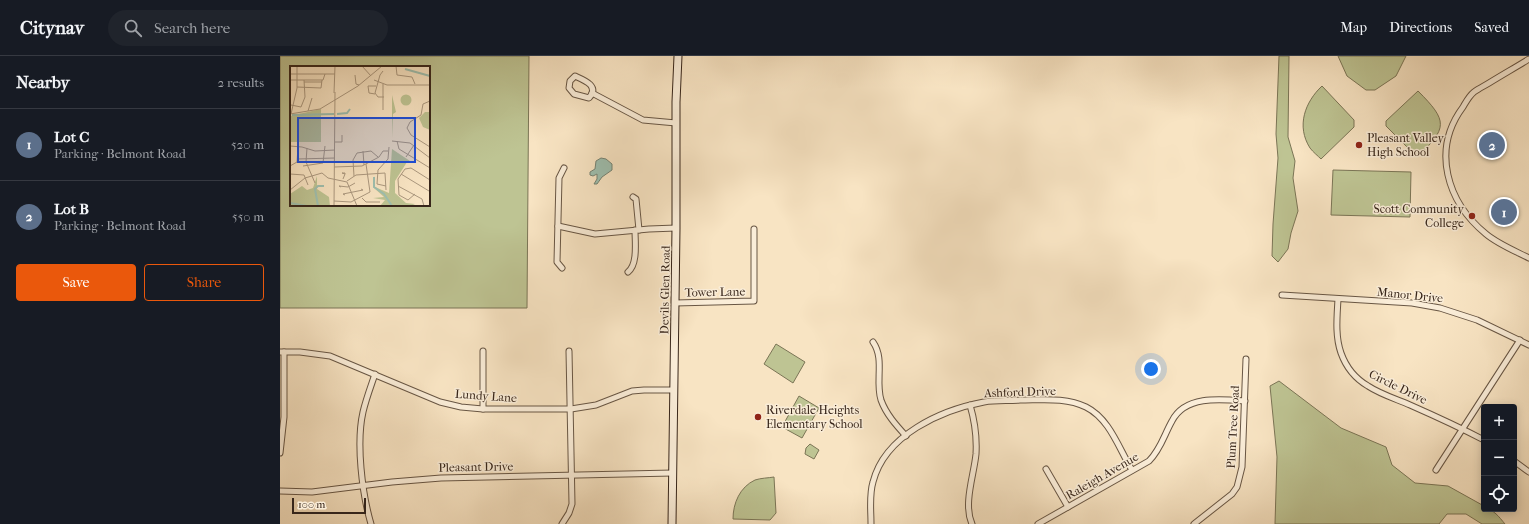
<!DOCTYPE html>
<html lang="en">
<head>
<meta charset="utf-8">
<style>
	:root { --surface:#171b24; --page:#20242c; --text:#f1f3f6; --muted:#9ea1a6; --line:#363941; --accent:#ea580c }
	body { margin:0; font-family:"IM FELL French Canon",serif; background:var(--page); color:var(--text) }
	.controls { position:absolute; right:12px; bottom:12px; display:grid; overflow:hidden; border-radius:4px; box-shadow:0 2px 10px #0003 }
	.controls button { width:36px; height:36px; display:grid; place-items:center; padding:0; border:0; border-bottom:1px solid var(--line); background:var(--surface); color:var(--text); font:20px sans-serif }
	.scale { position:absolute; left:12px; bottom:10px; width:74px; box-sizing:border-box; padding-left:4px; border:2px solid #38261a; border-top:0; font-size:11px; line-height:14px; white-space:nowrap; color:#38261a; -webkit-text-stroke:3px #faedd8; paint-order:stroke }
	.you { position:absolute; left:871px; top:313px; width:14px; height:14px; margin:-10px; border:3px solid #fff; border-radius:50%; background:#1a73e8; box-shadow:0 0 0 6px #1a73e833 }
	.badge { display:grid; place-items:center; width:26px; height:26px; border-radius:50%; background:var(--accent); color:#fff; font-size:13px; font-weight:700 }
	.pin { position:absolute; translate:-50% -50%; border:2px solid #fff; box-shadow:0 1px 4px #0006 }
	.list { margin:0; padding:0; list-style:none }
	h2 { display:flex; justify-content:space-between; align-items:center; height:52px; margin:0; padding:0 16px; font-size:17px }
	h2 small { font-size:13px; font-weight:400; color:var(--muted) }
	.list li { display:grid; grid-template-columns:26px 1fr auto; gap:12px; align-items:center; box-sizing:border-box; height:72px; padding:0 16px; border-top:1px solid var(--line) }
	.list b { display:block; font-size:15px; white-space:nowrap }
	.list p { margin:0; font-size:13px; white-space:nowrap; color:var(--muted) }
	.list em { font-size:13px; font-style:normal; color:var(--muted) }
	.actions { display:flex; gap:8px; padding:12px 16px }
	.actions a { flex:1; padding:9px 0; border:1px solid var(--accent); border-radius:4px; text-align:center; font-size:14px; color:var(--accent) }
	.actions .main { background:var(--accent); color:#fff }
	.icon { flex:none; width:22px; height:22px; fill:none; stroke:currentColor; stroke-width:2; stroke-linecap:round; stroke-linejoin:round }
	.map { position:relative; flex:none; width:1249px; height:468px; overflow:hidden }
	header { display:flex; align-items:center; gap:24px; box-sizing:border-box; height:56px; padding:0 20px; background:var(--surface); border-bottom:1px solid var(--line) }
	header strong { font-size:19px }
	nav { display:flex; gap:22px; margin-inline-start:auto; font-size:14px }
	.search { width:280px; height:36px; background:var(--page); display:flex; align-items:center; gap:10px; box-sizing:border-box; padding:0 14px; border-radius:22px; color:var(--muted); font-size:15px }
	main { display:flex }
	aside { flex:1; background:var(--surface) }
	.map>svg:first-child { display:block }
</style>
</head>
<body>
<header>
<strong>Citynav</strong>
<div class="search"><svg class="icon" aria-label="search" viewBox="0 0 24 24"><circle cx="10" cy="10" r="6"/><path d="M15 15l6 6"/></svg>Search here</div>
<nav><a>Map</a><a>Directions</a><a>Saved</a></nav>
</header>
<main>
<aside>
<h2>Nearby<small>2 results</small></h2>
<ul class="list">
<li><span class="badge" style="background:#5c6f8a">1</span><div><b>Lot C</b><p>Parking · Belmont Road</p></div><em>520 m</em></li>
<li><span class="badge" style="background:#5c6f8a">2</span><div><b>Lot B</b><p>Parking · Belmont Road</p></div><em>550 m</em></li>
</ul>
<div class="actions"><a class="main">Save</a><a>Share</a></div>
</aside>
<div class="map">
<svg width="1249" height="468" viewBox="0 0 1249 468">
	<rect width="100%" height="100%" fill="#f8e4c3"/>
	<filter id="stains"><feTurbulence type="fractalNoise" baseFrequency=".005" numOctaves="4"/><feColorMatrix values="0 0 0 0 .2 0 0 0 0 .09 0 0 0 0 .02 0 0 0 .5 -.17"/></filter>
	<radialGradient id="worn" r=".72"><stop offset=".6" stop-color="#630" stop-opacity="0"/><stop offset="1" stop-color="#630" stop-opacity=".3"/></radialGradient>
	<!-- green -->
	<g fill="#bec493" stroke="#7b7556" fill-rule="evenodd">
		<path d="M0,0H249L247,252H0ZM11,11H149V149H11Z"/>
		<path d="M999,0H1009L1008,81L1015,105L1013,122L1018,155L1011,177L1008,193L998,206L992,200L993,168L998,102L996,78Z"/>
		<path d="M1058,0H1126L1116,20L1095,34H1086L1067,20Z"/>
		<path d="M1042,30L1074,64V71L1041,103C1038,100 1033,96 1030,92C1016,70 1025,46 1042,30Z"/>
		<path d="M1138,35C1168,65 1168,72 1137,101L1106,70V65Z"/>
		<path d="M1053,114L1131,116L1130,161L1051,159Z"/>
		<path d="M496,288L525,306L513,327L484,308Z"/>
		<path d="M999,325L1061,372L1106,391L1112,409L1135,427L1168,430L1204,450V453C1214,453 1219,461 1225,468H1202L1186,458H1167L1159,468H995L997,401L990,330Z"/>
		<path d="M519,340L539,352L522,382L502,371Z"/>
		<path d="M530,388L539,394L534,403L525,398L526,392Z"/>
		<path d="M494,421L496,457L490,464L453,463C453,447 460,431 475,424C481,422 488,422 494,421Z"/>
	</g>
	<!-- water -->
	<path fill="#9ebfaf" stroke="#758273" d="M321,102L326,103L332,108V114L322,121L317,128H314L317,123V118L313,120L310,119V116L315,113L316,105Z"/>
	<g fill="none" stroke-linecap="round" stroke-linejoin="round">
		<defs>
			<g id="minor">
				<path d="M1249,3C1236,11 1222,19 1209,27C1204,30 1198,33 1194,36C1189,40 1186,46 1183,51C1151,94 1167,146 1206,178C1218,188 1235,195 1249,202"/>
				<path d="M295,20C304,24 320,30 309,42L294,38L289,32L290,25Z"/>
				<path d="M312,37L363,64L396,67"/>
				<path d="M353,141L356,143L359,174"/>
				<path d="M278,170L315,178L369,173L396,172"/>
				<path d="M282,212L277,206L279,122L284,112"/>
				<path d="M348,216C358,208 355,186 355,174"/>
				<path d="M1002,239L1132,247L1160,252L1197,264L1249,289"/>
				<path d="M1058,243C1057,261 1055,280 1061,297C1066,311 1076,323 1088,330C1100,338 1116,343 1130,349C1155,360 1179,371 1204,384"/>
				<path d="M395,247L474,245V173"/>
				<path d="M593,286C605,303 595,325 601,344C606,358 616,369 626,380"/>
				<path d="M0,296H20L50,300L160,346L181,351L203,353H291L316,349L352,335L364,334H394"/>
				<path d="M690,349C695,366 697,381 696,398C694,419 683,448 692,468"/>
				<path d="M203,353V295"/>
				<path d="M0,397L4,361V296"/>
				<path d="M1234,405L1249,416"/>
				<path d="M766,413L788,451"/>
				<path d="M1156,414L1240,284"/>
				<path d="M0,435L32,436L112,426L161,422L393,417"/>
				<path d="M91,468C82,437 76,387 83,356C86,343 91,330 95,318"/>
				<path d="M282,468L289,457L292,448L289,295"/>
				<path d="M591,468C591,454 589,439 593,426C605,379 661,354 704,346C716,344 728,345 740,344C762,344 786,341 806,351C830,363 839,393 852,414"/>
				<path d="M758,468L869,405C881,393 884,379 892,365C905,339 941,343 965,345"/>
				<path d="M914,468L952,438L957,431L962,411L966,303"/>
			</g>
			<path id="secondary" d="M392,468L396,172V46L398,0"/>
		</defs>
		<!-- minor casing -->
		<use href="#minor" stroke="#685644" stroke-width="7"/>
		<!-- secondary casing -->
		<use href="#secondary" stroke="#38261a" stroke-width="9"/>
		<!-- minor -->
		<use href="#minor" stroke="#faedd8" stroke-width="5"/>
		<!-- secondary -->
		<use href="#secondary" stroke="#faedd8" stroke-width="7"/>
	</g>
	<!-- markers -->
	<g fill="#8f2418" stroke="#faedd8" stroke-width="1.5">
		<circle cx="1079" cy="89" r="4"/>
		<circle cx="1192" cy="160" r="4"/>
		<circle cx="478" cy="361" r="4"/>
	</g>
	<g text-anchor="middle" dominant-baseline="central" stroke-width="3" stroke-linejoin="round" paint-order="stroke">
		<!-- poi labels -->
		<g font-size="12" fill="#38261a" stroke="#faedd8" text-anchor="start">
			<text x="1087" y="82">Pleasant Valley<tspan x="1087" dy="14">High School</tspan></text>
			<text x="1184" y="153" text-anchor="end">Scott Community<tspan x="1184" dy="14">College</tspan></text>
			<text x="486" y="354">Riverdale Heights<tspan x="486" dy="14">Elementary School</tspan></text>
		</g>
		<!-- street labels -->
		<g font-size="12" fill="#38261a" stroke="#faedd8">
			<text transform="translate(385 234) rotate(-89)">Devils Glen Road</text>
			<text transform="translate(435 236) rotate(-1)">Tower Lane</text>
			<text transform="translate(1130 239) rotate(6)">Manor Drive</text>
			<text transform="translate(1118 331) rotate(26)">Circle Drive</text>
			<text transform="translate(740 336) rotate(-2)">Ashford Drive</text>
			<text transform="translate(206 340) rotate(4)">Lundy Lane</text>
			<text transform="translate(953 371) rotate(-87)">Plum Tree Road</text>
			<text transform="translate(196 411) rotate(-1)">Pleasant Drive</text>
			<text transform="translate(822 420) rotate(-30)">Raleigh Avenue</text>
		</g>
	</g>
	<!-- overview -->
	<g transform="translate(10 10)">
		<rect width="140" height="140" fill="#f8e4c3"/>
		<path d="M110.5 34a5.5 5.5 0 1 1 11 0a5.5 5.5 0 1 1-11 0ZM102,29L106,46L103,48L102,72ZM31,43V76H0V50ZM135,46H140V64L133,61L129,52ZM102,83L123,97L117,96L105,115V127L116,137L125,138L121,140H90L95,134L83,132L94,131L83,121L85,110V121L99,127ZM27,110V123L39,131L40,140L0,139V128L12,120L17,124L23,122Z" fill="#bec493"/>
		<path fill="none" stroke="#9ebfaf" stroke-width="2" d="M115,3L140,10M47,48L57,47L60,43M2,49L44,48M84,111V121L94,128L102,140M0,137L17,140M28,140L25,123L28,120H34"/>
		<path fill="none" stroke="#ab987f" stroke-width="1" d="M12,0H33M72,0L81,10M106,0L107,9L122,11L125,18M93,5L90,9L85,27L88,31H94M0,8H45M65,9L66,18L69,19M0,14H33L35,8M84,14L97,19H140M14,16H32M7,21L31,22L32,14M44,27L45,0M85,28L79,27L78,20H86M140,35L133,38L131,49L120,56L117,62L121,69L140,81M1,39L11,41L15,31L14,14M93,44V18M18,45L22,32M0,48L30,43L68,20L92,0M1,48L7,22V0M102,75L120,77L140,92M107,75L109,83L140,102M45,76H52V69M0,80L12,81L25,85L45,84M17,82L16,96L25,117M73,85L74,99M116,91L124,79M7,93L45,92M76,98L80,126M0,100L7,96L8,80M13,100L33,97L35,80M44,101L72,100L89,91L93,85H98M0,108L14,109L18,119M111,108L139,125M64,110L63,94L67,87L81,85L88,91M53,113L55,108V107H52L55,108M57,115L66,109L95,107L96,124M96,120L87,118L88,104L98,93L99,81M108,120L132,133L134,140M51,121L49,120L58,121L65,117M0,124L15,112L32,107L38,112L57,116L67,140M125,128L118,134L109,129L108,113L115,103L121,102L140,114M55,129L53,128L73,124L71,123M72,132L76,136H90M44,135L61,136L80,126M44,140L45,26"/>
		<path fill="#1d4ed8" fill-opacity="0.15" stroke="#1d4ed8" stroke-width="2" d="M8,52H125V96H8Z"/>
		<rect width="140" height="140" fill="none" stroke="#38261a" stroke-width="2"/>
	</g>
	<rect width="100%" height="100%" filter="url(#stains)"/>
	<rect width="100%" height="100%" fill="url(#worn)"/>
</svg>
<div class="controls">
<button>+</button>
<button>−</button>
<button><svg class="icon" aria-label="locate" viewBox="0 0 24 24"><circle cx="12" cy="12" r="6"/><path d="M12 2v4M12 18v4M2 12h4M18 12h4"/></svg></button>
</div>
<div class="scale">100 m</div>
<div class="you"></div>
<div class="pin badge" style="left:1224px;top:156px;background:#5c6f8a">1</div>
<div class="pin badge" style="left:1212px;top:89px;background:#5c6f8a">2</div>
</div>
</main>
</body>
</html>
